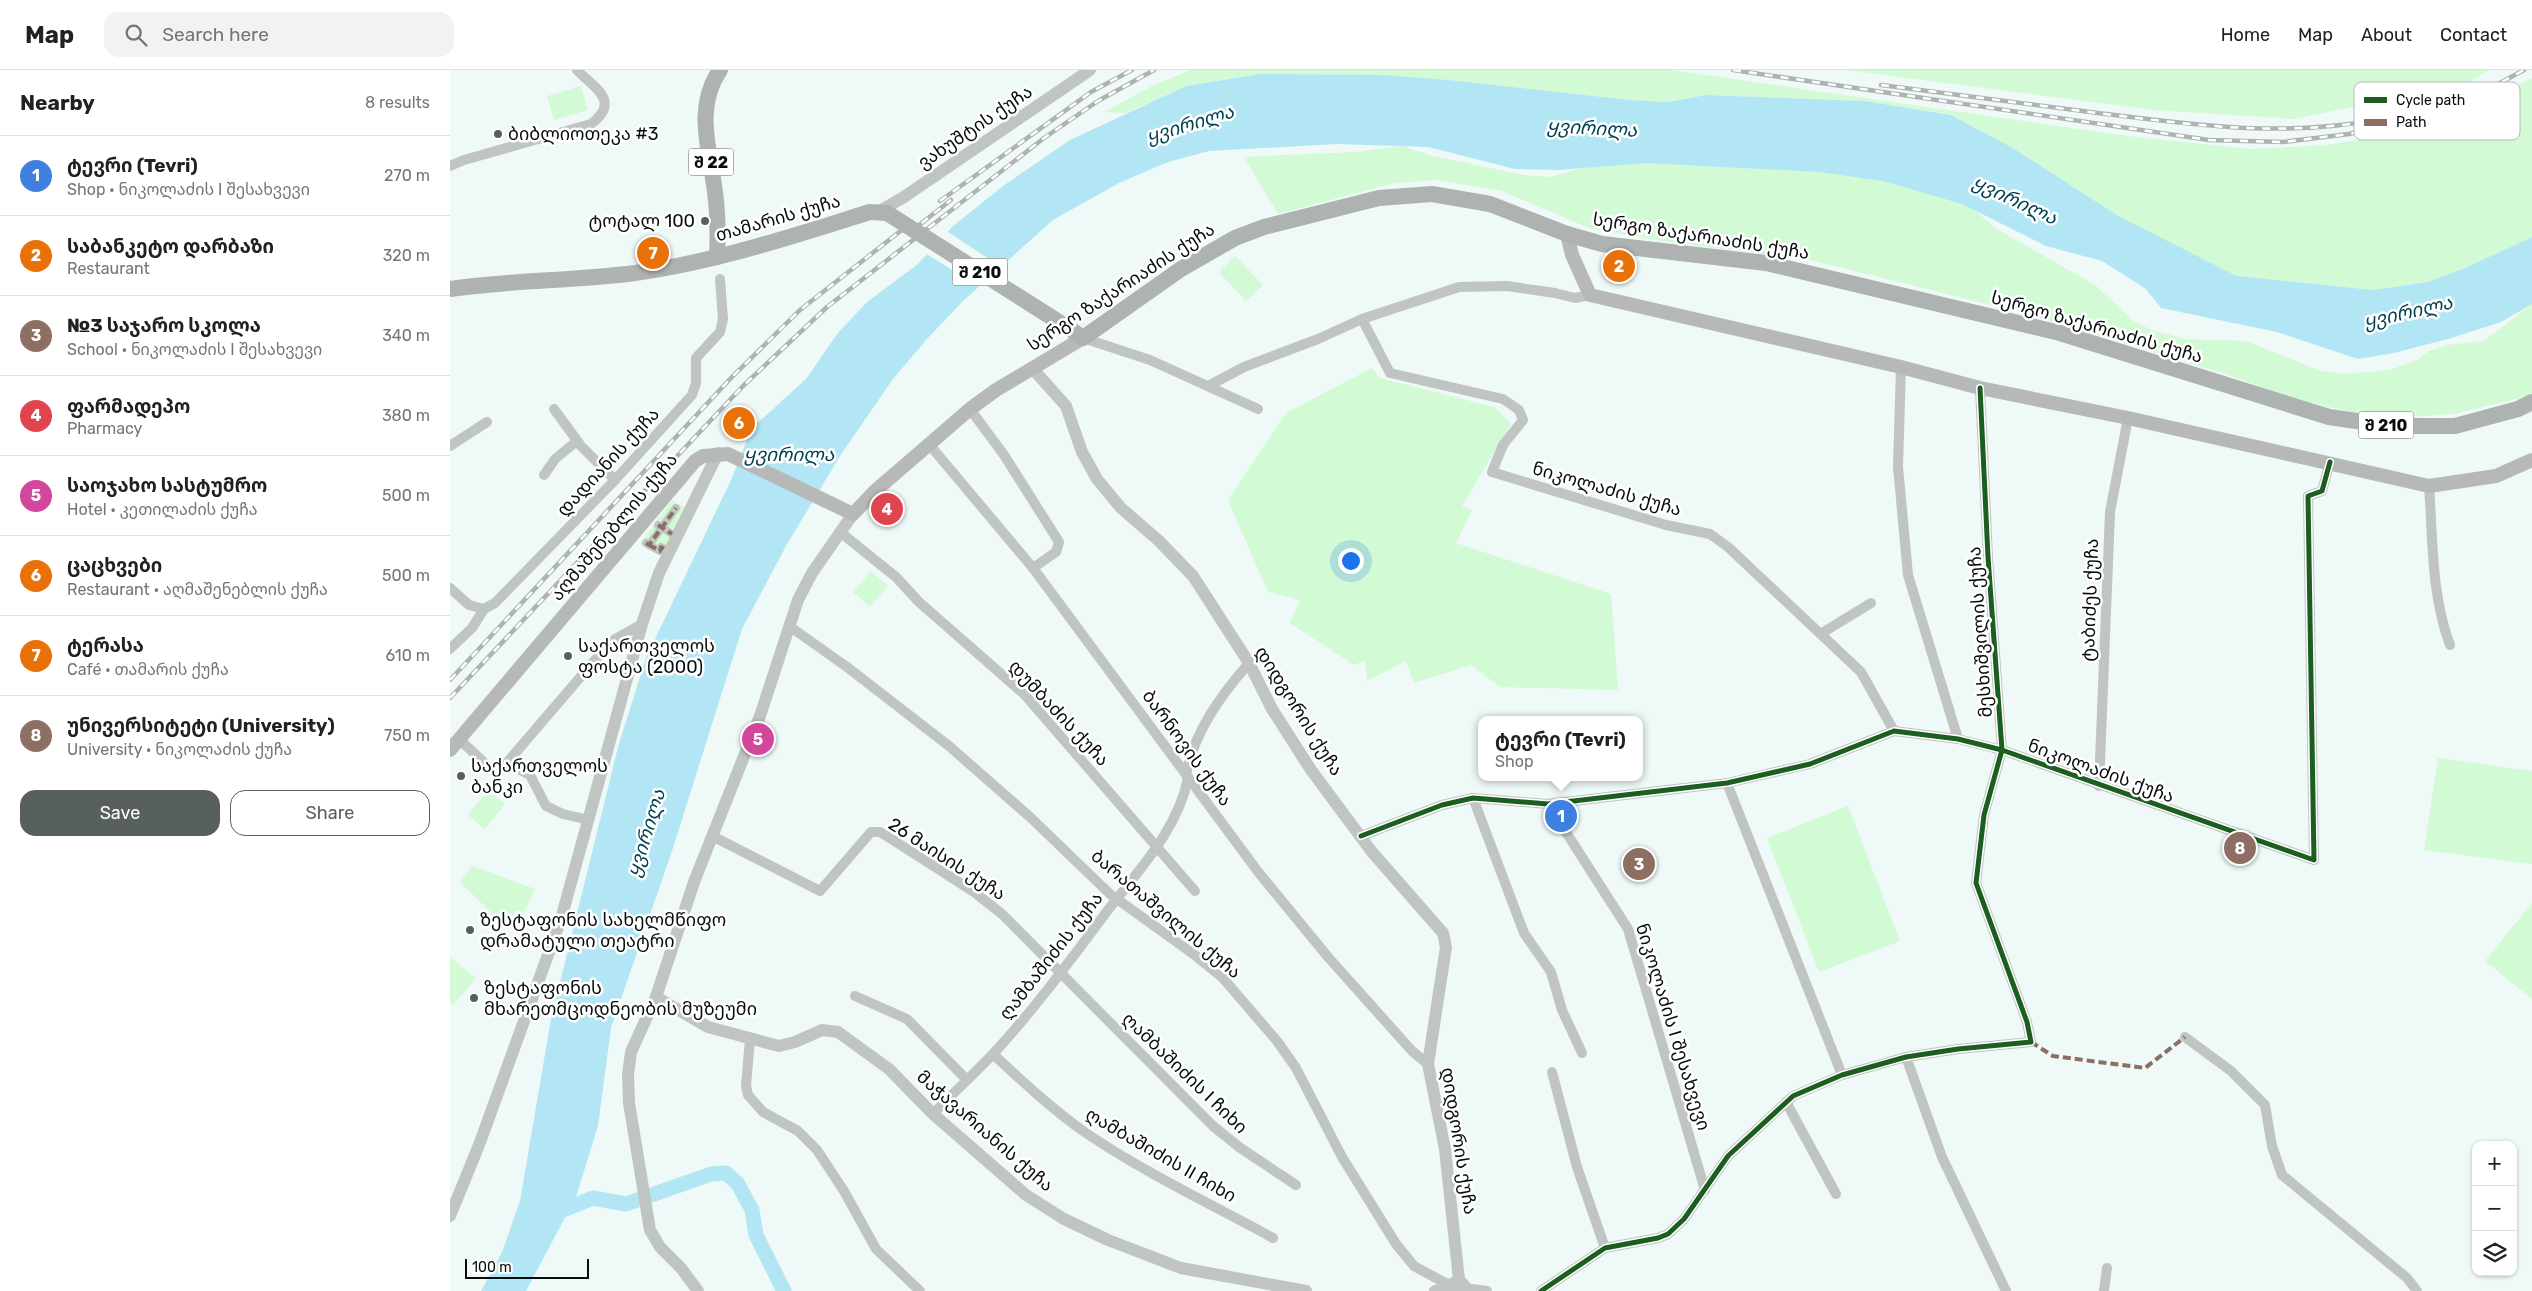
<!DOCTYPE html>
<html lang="en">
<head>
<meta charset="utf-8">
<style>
	:root { --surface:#fff; --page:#f2f2f2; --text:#202124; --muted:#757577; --line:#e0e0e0; --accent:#58605e }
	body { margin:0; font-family:Rubik,"Noto Sans Georgian",sans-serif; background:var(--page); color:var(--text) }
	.controls { position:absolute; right:15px; bottom:15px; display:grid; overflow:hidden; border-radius:10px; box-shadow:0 1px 4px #0004 }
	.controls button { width:45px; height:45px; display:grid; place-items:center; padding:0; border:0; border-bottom:1px solid var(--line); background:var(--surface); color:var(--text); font:25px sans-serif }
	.scale { position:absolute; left:15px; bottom:12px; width:124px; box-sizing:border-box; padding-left:5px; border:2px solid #070d0c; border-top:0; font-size:14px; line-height:18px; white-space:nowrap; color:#070d0c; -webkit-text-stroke:4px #fff; paint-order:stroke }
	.you { position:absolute; left:900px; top:490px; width:18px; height:18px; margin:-12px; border:4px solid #fff; border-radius:50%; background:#1a73e8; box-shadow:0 0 0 8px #1a73e833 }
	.badge { display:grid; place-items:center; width:32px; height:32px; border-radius:50%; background:var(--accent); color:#fff; font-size:16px; font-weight:700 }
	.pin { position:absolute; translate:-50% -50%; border:2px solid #fff; box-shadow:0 1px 5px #0006 }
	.popup { position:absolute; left:1028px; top:646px; width:165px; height:65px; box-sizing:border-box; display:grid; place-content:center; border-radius:10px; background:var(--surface); filter:drop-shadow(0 1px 4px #0005); font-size:16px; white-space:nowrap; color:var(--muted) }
	.popup b { font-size:19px; color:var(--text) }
	.popup::after { content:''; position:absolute; left:50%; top:100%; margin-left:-10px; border:10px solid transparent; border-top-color:var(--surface) }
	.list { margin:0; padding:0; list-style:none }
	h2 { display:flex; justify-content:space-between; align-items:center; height:65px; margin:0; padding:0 20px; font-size:21px }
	h2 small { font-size:16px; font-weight:400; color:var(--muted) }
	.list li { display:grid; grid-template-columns:32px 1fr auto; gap:15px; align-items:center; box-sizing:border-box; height:80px; padding:0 20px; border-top:1px solid var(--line) }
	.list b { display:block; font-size:19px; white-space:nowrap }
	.list p { margin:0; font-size:16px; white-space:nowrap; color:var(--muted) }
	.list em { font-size:16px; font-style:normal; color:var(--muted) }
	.actions { display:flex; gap:10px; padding:15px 20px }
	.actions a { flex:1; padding:11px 0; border:1px solid var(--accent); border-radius:15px; text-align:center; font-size:18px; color:var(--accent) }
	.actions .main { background:var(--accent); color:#fff }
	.icon { flex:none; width:28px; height:28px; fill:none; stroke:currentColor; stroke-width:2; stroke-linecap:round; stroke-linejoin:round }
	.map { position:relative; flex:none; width:2082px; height:1221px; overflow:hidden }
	header { display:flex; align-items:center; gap:30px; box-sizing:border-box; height:70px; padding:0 25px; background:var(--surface); border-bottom:1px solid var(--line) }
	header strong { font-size:24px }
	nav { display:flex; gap:28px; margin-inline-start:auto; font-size:18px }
	.search { width:350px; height:45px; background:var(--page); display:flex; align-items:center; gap:12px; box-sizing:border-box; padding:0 18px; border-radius:15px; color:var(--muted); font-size:19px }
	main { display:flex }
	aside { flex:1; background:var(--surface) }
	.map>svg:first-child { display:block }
</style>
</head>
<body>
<header>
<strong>Map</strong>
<div class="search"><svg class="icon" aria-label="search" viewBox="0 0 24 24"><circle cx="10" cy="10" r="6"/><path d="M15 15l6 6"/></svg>Search here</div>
<nav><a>Home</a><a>Map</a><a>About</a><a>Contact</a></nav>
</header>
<main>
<aside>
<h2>Nearby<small>8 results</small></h2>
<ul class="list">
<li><span class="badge" style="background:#3f7fe0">1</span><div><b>ტევრი (Tevri)</b><p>Shop · ნიკოლაძის I შესახვევი</p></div><em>270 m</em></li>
<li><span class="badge" style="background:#e8710a">2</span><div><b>საბანკეტო დარბაზი</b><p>Restaurant</p></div><em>320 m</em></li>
<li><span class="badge" style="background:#8d6e63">3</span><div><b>№3 საჯარო სკოლა</b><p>School · ნიკოლაძის I შესახვევი</p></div><em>340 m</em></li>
<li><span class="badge" style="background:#e0444e">4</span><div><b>ფარმადეპო</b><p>Pharmacy</p></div><em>380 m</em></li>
<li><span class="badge" style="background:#d1479c">5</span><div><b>საოჯახო სასტუმრო</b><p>Hotel · კეთილაძის ქუჩა</p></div><em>500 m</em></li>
<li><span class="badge" style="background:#e8710a">6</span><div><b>ცაცხვები</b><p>Restaurant · აღმაშენებლის ქუჩა</p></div><em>500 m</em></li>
<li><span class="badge" style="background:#e8710a">7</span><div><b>ტერასა</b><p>Café · თამარის ქუჩა</p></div><em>610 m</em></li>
<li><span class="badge" style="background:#8d6e63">8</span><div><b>უნივერსიტეტი (University)</b><p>University · ნიკოლაძის ქუჩა</p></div><em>750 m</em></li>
</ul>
<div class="actions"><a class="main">Save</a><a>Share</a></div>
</aside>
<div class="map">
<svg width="2082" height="1221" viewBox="0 0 2082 1221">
	<rect width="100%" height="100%" fill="#eff9f7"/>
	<!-- green -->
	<g fill="#d2fad5">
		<path d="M741,0H1221L1677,66L1800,79L1878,75L1939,65L2032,35L2082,8V167L2015,198L1977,212L1923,220L1787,206L1670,147L1563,78L1502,45L1415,31L1256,25L1218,32L1180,30L999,10L934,5L810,4L736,16L676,43L654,42L704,15Z"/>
		<path d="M1396,0H2039L2019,12L1844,49L1704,40Z"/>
		<path d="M131,16L138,40L104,50L97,26Z"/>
		<path d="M952,76L983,86L1074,105L1100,107L1137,96L1264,86L1319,77L1513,131L1547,159L1645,215L1685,252L1704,261L1736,269L1796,271L1871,301L1893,304L1940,300L1967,290L1979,281L1997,275L2034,271L2082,234V325L2003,344L1959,347L1918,346L1845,329L1772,303L1578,244L1360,190L1205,170L1139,158L1052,121L989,110L945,113L828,144L794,87L908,82Z"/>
		<path d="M785,186L813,215L796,231L769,202Z"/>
		<path d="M922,298L930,308L1044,337L1061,354L1012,436L1022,440L1006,473L1161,524L1168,620L1050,617L1021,595L964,613L956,591L917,611L915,590L904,595L840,553L850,530L818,522L778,430L836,343Z"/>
		<path d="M222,430L235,437L212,485L190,474Z"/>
		<path d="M421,501L438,516L420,537L403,522Z"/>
		<path d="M1988,688L2082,701V794L1974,780Z"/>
		<path d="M38,720L55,734L35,759L18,745Z"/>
		<path d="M1398,736L1450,871L1369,902L1317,768Z"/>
		<path d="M22,796L85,819L74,842L66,840L56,857L10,812Z"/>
		<path d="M2082,833V929L2035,891Z"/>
		<path d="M0,887L26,908L3,935L0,933Z"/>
	</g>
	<!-- water -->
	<path fill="#b2e6f5" d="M810,4L934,5L999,10L1180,30L1218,32L1256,25L1415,31L1501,45L1563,78L1670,147L1787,206L1923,220L1977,212L2015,198L2082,167V234L2051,252L1998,269L1944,283L1908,289L1827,262L1711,238L1696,219L1652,191L1596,176L1512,134L1433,111L1369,102L1196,93L1108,100L1065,99L978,77L886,74L759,81L718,92L669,113L603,150L513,231L477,269L443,309L390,386L336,476L292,559L223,778L161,958L148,1056L126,1127L76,1221H31L52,1182L70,1131L101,949L168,677L196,588L281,410L302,358L356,309L387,264L417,232L468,194L503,156L553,116L620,70L736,16Z"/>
	<!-- pier -->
	<path fill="#eff9f7" d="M495,160L553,198L531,218L475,183Z"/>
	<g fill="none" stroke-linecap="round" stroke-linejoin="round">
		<!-- river -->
		<path stroke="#b2e6f5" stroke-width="15" d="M103,1144L143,1128L176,1134L261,1104L276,1103L288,1114L302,1140L306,1165L334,1221"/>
		<!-- pedestrian -->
		<g stroke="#c0c4c2" stroke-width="8">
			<path d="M208,455L222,464"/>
			<path d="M196,473L199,475L226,438"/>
			<path d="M199,475L210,481L211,477L215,479"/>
		</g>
		<!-- minor -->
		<g stroke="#c0c4c2" stroke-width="10">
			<path d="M0,96L14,90L141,54C173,30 141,16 127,0"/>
			<path d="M912,249L940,303L1053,329L1069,340L1073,350L1053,375L1042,402L1216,455L1260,464L1278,477L1411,602L1444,661"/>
			<path d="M633,268L700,290L808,339"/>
			<path d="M1451,297L1448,397L1458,505L1508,669"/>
			<path d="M760,315L794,297L868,269L912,249L1009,217L1057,216L1105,223L1125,228L1140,225"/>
			<path d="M104,339L131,376L165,410"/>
			<path d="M520,339L554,385L609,472L606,482L583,498"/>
			<path d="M478,373L583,498L809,803L878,887L962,981L978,994"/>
			<path d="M0,376L37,352"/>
			<path d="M94,405L105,389L127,371"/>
			<path d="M1979,416C1983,469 1981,525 2000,575"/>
			<path d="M390,462L446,507L469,532L574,624L745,821"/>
			<path d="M0,518L19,535L34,539L45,533L165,410L242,325L246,313V288L270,262L273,249L270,209"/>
			<path d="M339,556L397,597L499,676L580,747L660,824L746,886L772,907L827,971L846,998L892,1087L946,1174L964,1196L1001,1216"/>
			<path d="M1372,563L1421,533"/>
			<path d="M0,579L22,558L34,539"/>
			<path d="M9,669L43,701L49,702L157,576L165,569L192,554"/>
			<path d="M60,691L67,698L80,705L96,736L113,744L139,750"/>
			<path d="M736,705C744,662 771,625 799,593"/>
			<path d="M1277,713L1392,1005"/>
			<path d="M1649,716L1660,442L1678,348"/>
			<path d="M1023,728L1074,863L1101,902L1112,940L1132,983"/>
			<path d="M1098,734L1178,859L1255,1120"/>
			<path d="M262,766L370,821L421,762H430L443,770L524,822L552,844L763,1056L789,1077L846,1115"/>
			<path d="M911,766L992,735L1023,728L1098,734L1277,713L1360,694L1444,661L1508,669L1552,680L1864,790L1858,426L1872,421L1880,392"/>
			<path d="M405,926L457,949L517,1010"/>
			<path d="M1735,967L1781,1001L1815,1035L1822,1076L1832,1105L1957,1208L1967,1221"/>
			<path d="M300,969L296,1016L298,1025L313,1042L348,1061L367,1080L394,1121L426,1179L470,1221"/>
			<path d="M543,984C573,1012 603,1040 636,1063C695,1103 761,1134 823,1168"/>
			<path d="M1456,987L1492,1087L1556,1221"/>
			<path d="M1102,1002L1127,1097L1155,1178"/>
			<path d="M1336,1032L1386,1124"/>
			<path d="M483,1044C502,1024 523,1005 542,985C584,940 621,889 658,840C689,800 728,759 738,708"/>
			<path d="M1014,1218L1037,1221"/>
			<path d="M1091,1221L1155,1178L1208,1168L1218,1164L1234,1149L1278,1086L1343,1026L1392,1005L1456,987L1508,979L1581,972L1577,952L1526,813L1534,745L1552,680L1538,487L1530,318"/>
			<path d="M1654,1221L1657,1198"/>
		</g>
		<!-- tertiary -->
		<g stroke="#c0c4c2" stroke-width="12">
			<path d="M428,142L454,127L640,0"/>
			<path d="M582,298L616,336L632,382L647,409L671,438L708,470L743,506L799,593L822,639L861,700L922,782L993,863L996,877L978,994L995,1079L1009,1210"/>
			<path d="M206,927L258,957L329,976L345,972L372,960L388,962L439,999L483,1044L576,1125L614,1149L658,1170L731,1198L856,1221"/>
			<path d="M0,1146L29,1075L111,849L192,554L209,503L268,383"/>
			<path d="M1009,1210L1014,1215L1012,1221"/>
			<path d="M248,1221L231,1198L210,1177L200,1160L179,1033L178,1005L181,982L206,927L244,812L310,646L348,530L362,503L403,444"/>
			<path d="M985,1221L1001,1217"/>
			<path d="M1003,1221L1002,1214L1009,1210"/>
		</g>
		<!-- secondary -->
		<g stroke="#b6b9b8" stroke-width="14">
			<path d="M1117,164L1122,185L1140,225L1451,297L1530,318L1678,348L1979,416L2046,406L2082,390"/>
			<path d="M0,680L245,391L253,386L278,384L403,444L425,421L520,339L546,320L633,268"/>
		</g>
		<!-- primary -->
		<g stroke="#aeb2b0" stroke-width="16">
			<path d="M267,187C268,165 268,144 265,122C260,80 244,38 270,0"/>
			<path d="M0,219C61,210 124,211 185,203C265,192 343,166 420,142L437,143"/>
			<path d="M623,261L633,268L731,199L785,168L814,157L929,128L982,124L1040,134L1117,164L1152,174L1316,193L1610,263L1879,347L1941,356H2005L2068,339L2082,332"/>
		</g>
		<defs>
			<g id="rail">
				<path d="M1283,0L1759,70L1833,72L1899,64L1952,52L2026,26L2074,0"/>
				<path d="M1431,15C1503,24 1576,34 1648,43C1743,55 1834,68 1930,49"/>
				<path d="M490,131L641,22L682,0"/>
				<path d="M459,163L501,130"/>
				<path d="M0,610L280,309L350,240L462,152"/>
				<path d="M0,628L293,316L377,237L594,68L648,31L704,0"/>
			</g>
		</defs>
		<!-- rail casing -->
		<use href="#rail" stroke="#aeb2b1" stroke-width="4.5"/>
		<!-- rail -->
		<use href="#rail" stroke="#fff" stroke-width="2.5" stroke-dasharray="8" stroke-linecap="butt"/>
		<!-- primary-bridge -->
		<path stroke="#aeb2b0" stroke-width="16" d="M437,143L623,261"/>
		<!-- quiet -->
		<g stroke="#8d6e63" stroke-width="4" stroke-dasharray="8 4" stroke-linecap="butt">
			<path d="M208,455L222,464"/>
			<path d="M196,473L199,475L226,438"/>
			<path d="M199,475L210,481L211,477L215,479"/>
			<path d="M1581,972L1603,986L1695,998L1735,967"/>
		</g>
		<defs>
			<g id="cycleway">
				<path d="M911,766L992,735L1023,728L1098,734L1277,713L1360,694L1444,661L1508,669L1552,680L1864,790L1858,426L1872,421L1880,392"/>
				<path d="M1091,1221L1155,1178L1208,1168L1218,1164L1234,1149L1278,1086L1343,1026L1392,1005L1456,987L1508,979L1581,972L1577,952L1526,813L1534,745L1552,680L1538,487L1530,318"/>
			</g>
		</defs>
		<!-- cycleway casing -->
		<use href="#cycleway" stroke="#fff" stroke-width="8"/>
		<!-- cycleway -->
		<use href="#cycleway" stroke="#1b5e20" stroke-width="5"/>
	</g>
	<!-- markers -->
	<g fill="#58605e" stroke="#fff" stroke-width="2">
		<circle cx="48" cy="64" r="5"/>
		<circle cx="255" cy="151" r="5"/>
		<circle cx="118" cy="586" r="5"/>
		<circle cx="11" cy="706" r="5"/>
		<circle cx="20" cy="860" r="5"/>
		<circle cx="24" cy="928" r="5"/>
	</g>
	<g text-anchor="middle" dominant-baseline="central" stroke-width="5" stroke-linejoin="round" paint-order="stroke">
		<!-- shield labels -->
		<g fill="#fff" stroke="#515655" stroke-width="1">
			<rect x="238.5" y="78.5" width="45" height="27" rx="4"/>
			<rect x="502.5" y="188.5" width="55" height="27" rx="4"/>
			<rect x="1908.5" y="341.5" width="55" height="27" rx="4"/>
		</g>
		<g font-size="16" font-weight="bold" fill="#070d0c">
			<text x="261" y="92">შ 22</text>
			<text x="530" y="202">შ 210</text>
			<text x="1936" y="355">შ 210</text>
		</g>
		<!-- street labels -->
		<g font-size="18" fill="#070d0c" stroke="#fff">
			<text transform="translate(525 57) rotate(-34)">ვახუშტის ქუჩა</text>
			<text transform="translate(328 148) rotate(-16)">თამარის ქუჩა</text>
			<text transform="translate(1251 166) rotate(9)">სერგო ზაქარიაძის ქუჩა</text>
			<text transform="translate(671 217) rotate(-33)">სერგო ზაქარიაძის ქუჩა</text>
			<text transform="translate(1647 257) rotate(16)">სერგო ზაქარიაძის ქუჩა</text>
			<text transform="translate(158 392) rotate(-47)">დადიანის ქუჩა</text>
			<text transform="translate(1157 419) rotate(16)">ნიკოლაძის ქუჩა</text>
			<text transform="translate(164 457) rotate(-50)">აღმაშენებლის ქუჩა</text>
			<text transform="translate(1640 530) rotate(-88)">ტაბიძეს ქუჩა</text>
			<text transform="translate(1530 562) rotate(-94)">მესხიშვილის ქუჩა</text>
			<text transform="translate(849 641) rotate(58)">დიდგორის ქუჩა</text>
			<text transform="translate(609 643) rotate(47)">დუმბაძის ქუჩა</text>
			<text transform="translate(737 678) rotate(54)">ბარნოვის ქუჩა</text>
			<text transform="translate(1651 701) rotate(20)">ნიკოლაძის ქუჩა</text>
			<text transform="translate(497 789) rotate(33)">26 მაისის ქუჩა</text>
			<text transform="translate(716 844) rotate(40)">ბარათაშვილის ქუჩა</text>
			<text transform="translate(601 886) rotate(-52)">ღამბაშიძის ქუჩა</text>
			<text transform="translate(1223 957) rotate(73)">ნიკოლაძის I შესახვევი</text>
			<text transform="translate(735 1003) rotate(44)">ღამბაშიძის I ჩიხი</text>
			<text transform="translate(535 1061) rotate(41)">მაჭავარიანის ქუჩა</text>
			<text transform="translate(1009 1071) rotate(81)">დიდგორის ქუჩა</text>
			<text transform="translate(711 1085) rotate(30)">ღამბაშიძის II ჩიხი</text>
		</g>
		<!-- poi labels -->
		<g font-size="18" fill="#070d0c" stroke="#fff" text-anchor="start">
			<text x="58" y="64">ბიბლიოთეკა #3</text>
			<text x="245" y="151" text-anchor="end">ტოტალ 100</text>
			<text x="128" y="576">საქართველოს<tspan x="128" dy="21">ფოსტა (2000)</tspan></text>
			<text x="21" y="696">საქართველოს<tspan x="21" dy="21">ბანკი</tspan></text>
			<text x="30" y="850">ზესტაფონის სახელმწიფო<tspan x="30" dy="21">დრამატული თეატრი</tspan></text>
			<text x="34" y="918">ზესტაფონის<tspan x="34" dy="21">მხარეთმცოდნეობის მუზეუმი</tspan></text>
		</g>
		<!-- water labels -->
		<g font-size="19" font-style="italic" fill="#014251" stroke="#fff">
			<text transform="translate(740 54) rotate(-17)">ყვირილა</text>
			<text transform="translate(1142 58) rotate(3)">ყვირილა</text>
			<text transform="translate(1565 130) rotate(25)">ყვირილა</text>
			<text transform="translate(1958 242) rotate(-13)">ყვირილა</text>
			<text x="339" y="384">ყვირილა</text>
			<text transform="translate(196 763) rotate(-73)">ყვირილა</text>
		</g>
	</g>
	<!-- legend -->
	<rect x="1904" y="12" width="166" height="58" rx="8" fill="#fff" stroke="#b5b6b6" stroke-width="1"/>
	<rect x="1914" y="27" width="23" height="6" fill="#1b5e20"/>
	<rect x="1914" y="49" width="23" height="7" fill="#8d6e63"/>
	<g font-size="14" fill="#070d0c">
		<text x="1946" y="35">Cycle path</text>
		<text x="1946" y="57">Path</text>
	</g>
</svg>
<div class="controls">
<button>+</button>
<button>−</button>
<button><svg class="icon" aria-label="layers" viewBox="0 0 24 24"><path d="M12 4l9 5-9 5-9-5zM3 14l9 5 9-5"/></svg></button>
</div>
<div class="scale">100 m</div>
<div class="you"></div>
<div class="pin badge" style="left:1111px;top:746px;background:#3f7fe0">1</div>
<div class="popup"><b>ტევრი (Tevri)</b>Shop</div>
<div class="pin badge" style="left:1169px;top:196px;background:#e8710a">2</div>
<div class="pin badge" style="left:1189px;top:794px;background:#8d6e63">3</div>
<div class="pin badge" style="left:437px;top:439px;background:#e0444e">4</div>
<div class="pin badge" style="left:308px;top:669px;background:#d1479c">5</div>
<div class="pin badge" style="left:289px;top:353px;background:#e8710a">6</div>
<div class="pin badge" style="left:203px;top:183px;background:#e8710a">7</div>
<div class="pin badge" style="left:1790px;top:778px;background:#8d6e63">8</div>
</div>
</main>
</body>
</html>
